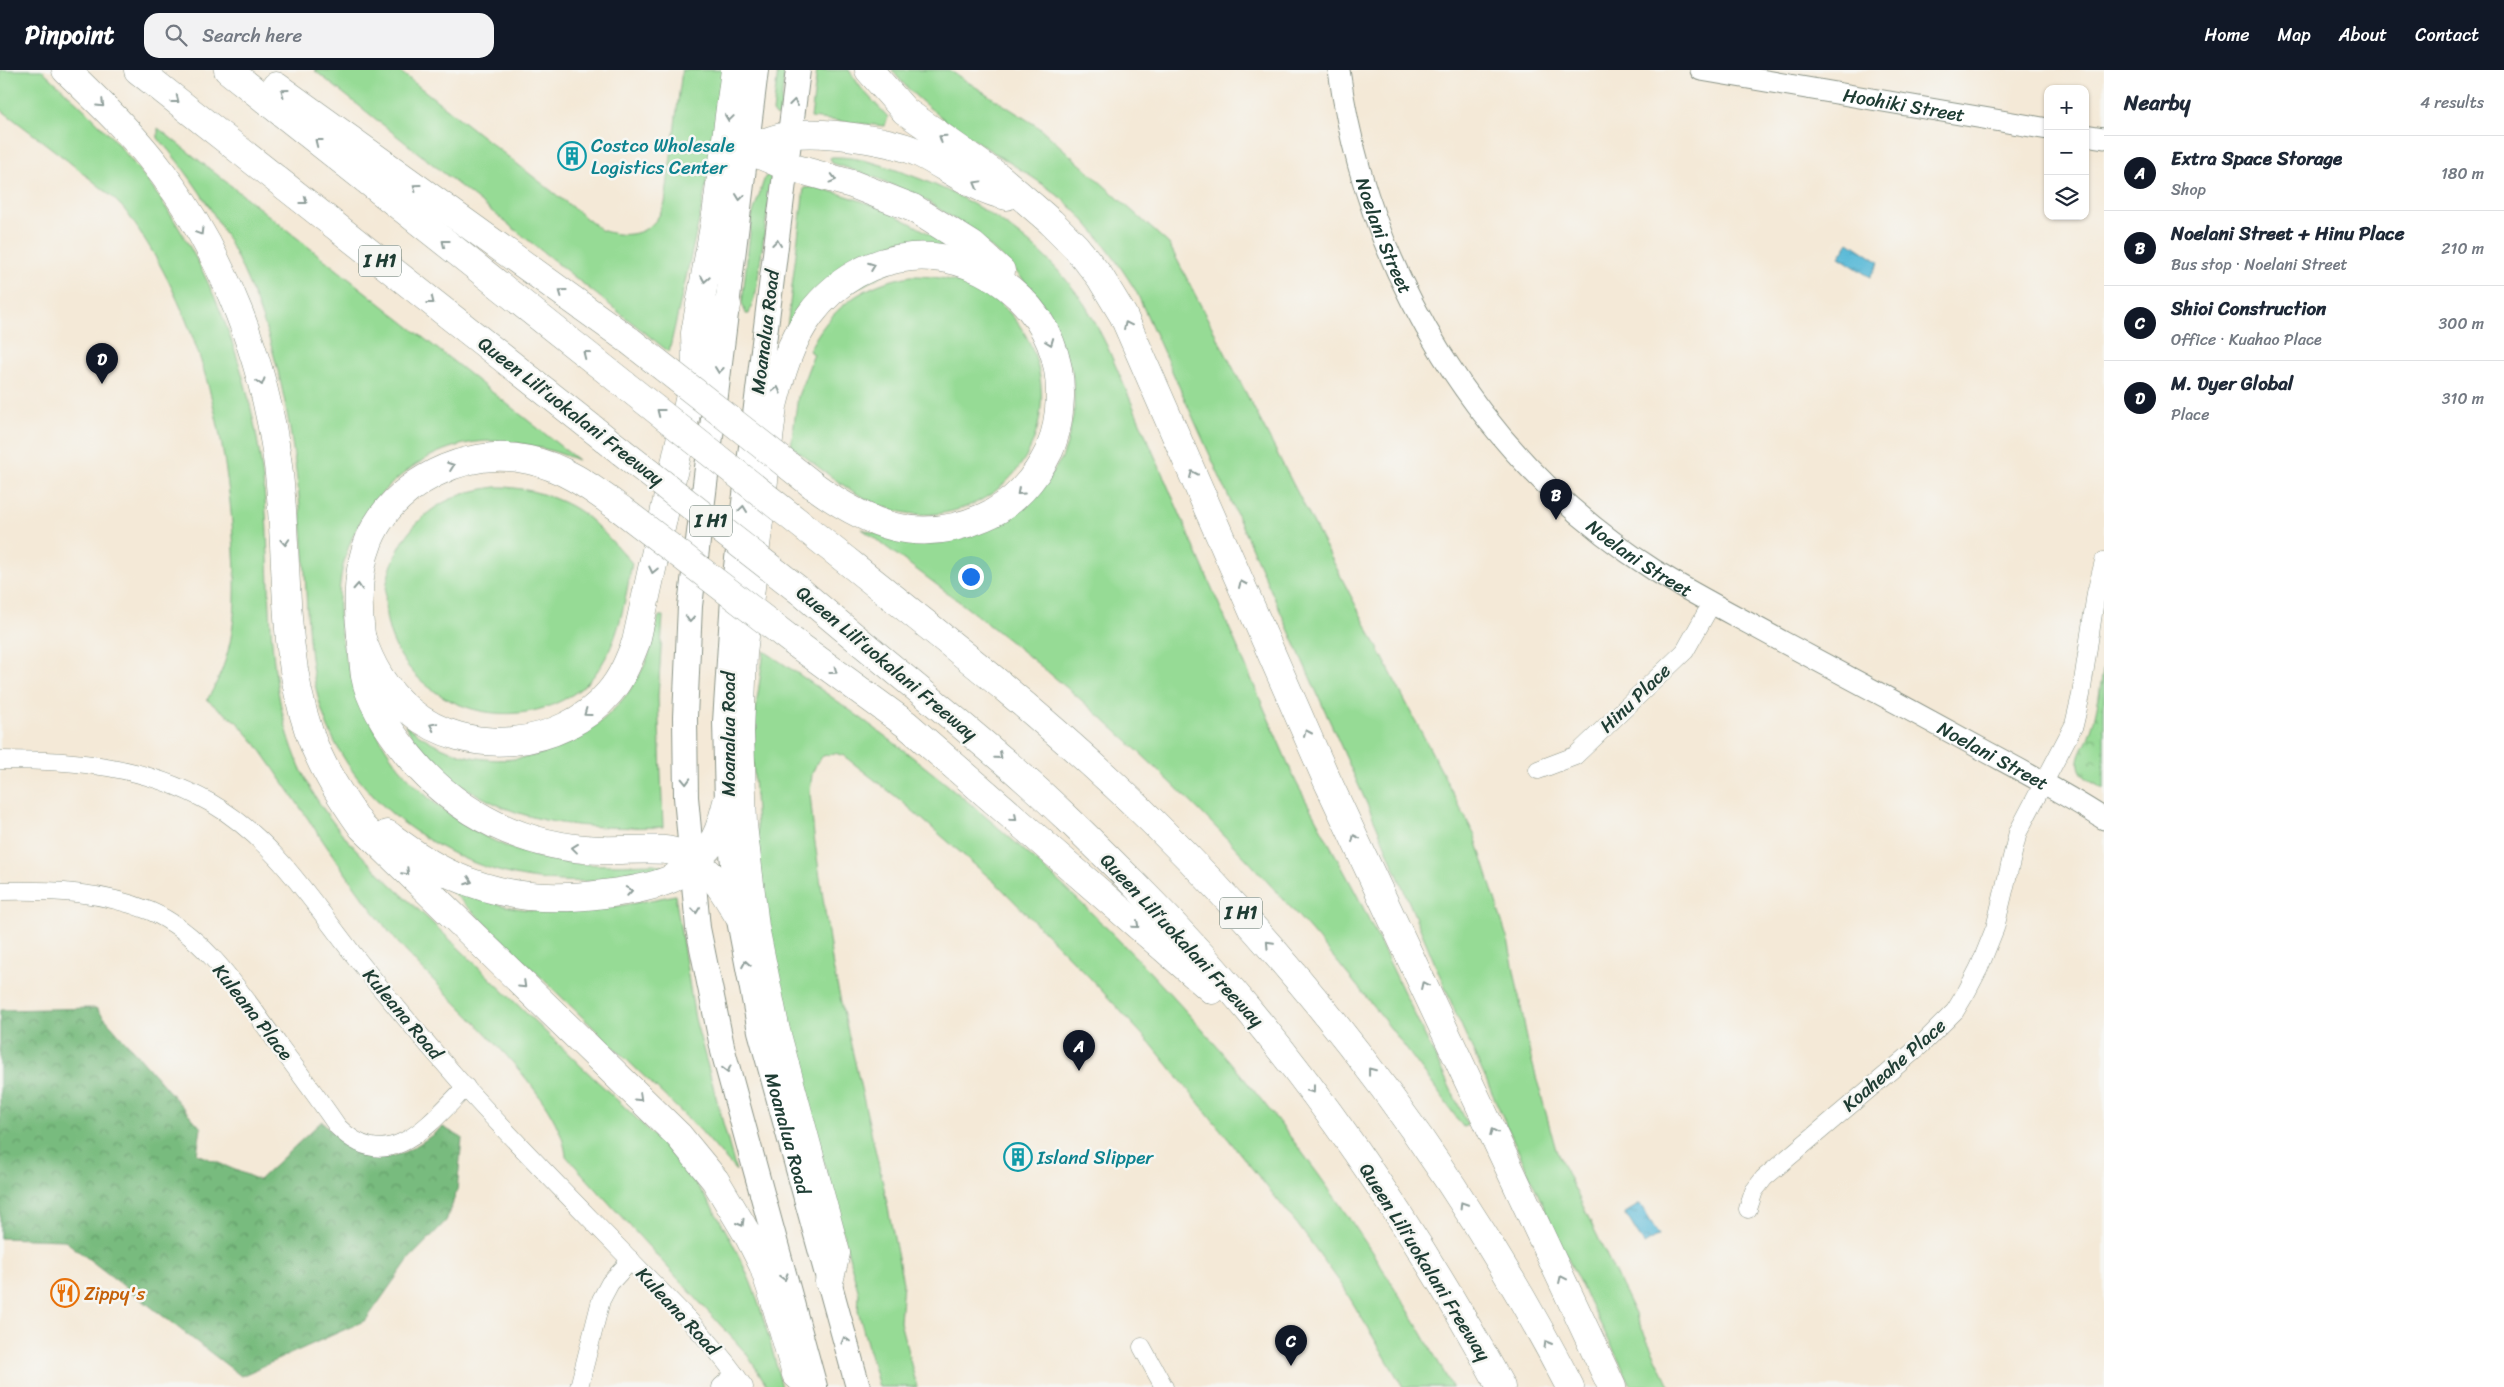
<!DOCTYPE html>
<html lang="en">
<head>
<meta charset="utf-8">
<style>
	:root { --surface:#fff; --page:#f2f2f3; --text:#1f2937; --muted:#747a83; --line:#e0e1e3; --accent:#111827 }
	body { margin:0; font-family:Sriracha,sans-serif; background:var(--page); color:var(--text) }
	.controls { position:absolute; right:15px; top:15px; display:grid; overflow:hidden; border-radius:10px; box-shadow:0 1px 4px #0004 }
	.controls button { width:45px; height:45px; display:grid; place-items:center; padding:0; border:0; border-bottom:1px solid var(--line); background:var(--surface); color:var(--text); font:25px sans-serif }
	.you { position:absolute; left:970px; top:506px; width:18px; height:18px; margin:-12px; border:4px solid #fff; border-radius:50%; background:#1a73e8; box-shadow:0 0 0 8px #1a73e833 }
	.badge { display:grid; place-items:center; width:32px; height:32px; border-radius:50%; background:var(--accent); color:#fff; font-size:16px; font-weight:700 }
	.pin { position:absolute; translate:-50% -41px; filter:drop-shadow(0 1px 2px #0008) }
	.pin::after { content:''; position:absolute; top:26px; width:18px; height:15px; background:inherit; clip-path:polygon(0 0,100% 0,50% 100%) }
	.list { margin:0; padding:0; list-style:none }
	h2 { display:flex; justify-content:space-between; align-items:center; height:65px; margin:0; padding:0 20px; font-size:21px }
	h2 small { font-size:16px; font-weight:400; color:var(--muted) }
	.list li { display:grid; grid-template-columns:32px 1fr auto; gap:15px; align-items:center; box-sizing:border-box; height:75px; padding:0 20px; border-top:1px solid var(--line) }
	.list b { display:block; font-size:19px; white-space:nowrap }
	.list p { margin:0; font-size:16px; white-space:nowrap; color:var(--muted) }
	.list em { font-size:16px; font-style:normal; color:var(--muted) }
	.icon { flex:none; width:28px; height:28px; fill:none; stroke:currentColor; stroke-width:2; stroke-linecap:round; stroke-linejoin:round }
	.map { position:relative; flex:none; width:2104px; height:1317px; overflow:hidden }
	header { display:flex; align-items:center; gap:30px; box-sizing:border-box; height:70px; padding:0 25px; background:var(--accent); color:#fff }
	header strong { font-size:24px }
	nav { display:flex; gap:28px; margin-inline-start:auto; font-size:18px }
	.search { width:350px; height:45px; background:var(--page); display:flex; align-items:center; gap:12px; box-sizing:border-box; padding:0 18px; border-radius:15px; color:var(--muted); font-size:19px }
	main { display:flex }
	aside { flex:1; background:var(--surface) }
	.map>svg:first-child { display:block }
</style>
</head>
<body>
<header>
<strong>Pinpoint</strong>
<div class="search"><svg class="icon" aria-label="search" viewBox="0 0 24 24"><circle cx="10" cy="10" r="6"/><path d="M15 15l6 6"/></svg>Search here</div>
<nav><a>Home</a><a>Map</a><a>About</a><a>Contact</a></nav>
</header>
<main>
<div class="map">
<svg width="2104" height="1317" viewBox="0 0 2104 1317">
	<defs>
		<pattern id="forest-crowns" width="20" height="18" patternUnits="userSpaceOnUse" patternTransform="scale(1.25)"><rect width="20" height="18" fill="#78bb7e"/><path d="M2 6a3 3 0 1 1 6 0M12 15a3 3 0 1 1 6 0" fill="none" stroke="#629968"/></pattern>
		<pattern id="park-crowns" width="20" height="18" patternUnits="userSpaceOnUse" patternTransform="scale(1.25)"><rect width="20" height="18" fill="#96db95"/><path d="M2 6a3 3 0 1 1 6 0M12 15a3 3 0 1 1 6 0" fill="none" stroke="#7ab37a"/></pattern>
		<pattern id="water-ripples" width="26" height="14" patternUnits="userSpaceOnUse" patternTransform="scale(1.25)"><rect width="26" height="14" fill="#59b9d7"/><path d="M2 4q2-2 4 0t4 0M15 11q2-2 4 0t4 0" fill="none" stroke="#4998af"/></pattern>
	</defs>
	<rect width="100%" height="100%" fill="#f6f6f2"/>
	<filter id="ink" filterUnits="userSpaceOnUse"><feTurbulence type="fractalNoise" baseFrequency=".02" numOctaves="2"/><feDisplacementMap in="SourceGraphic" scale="10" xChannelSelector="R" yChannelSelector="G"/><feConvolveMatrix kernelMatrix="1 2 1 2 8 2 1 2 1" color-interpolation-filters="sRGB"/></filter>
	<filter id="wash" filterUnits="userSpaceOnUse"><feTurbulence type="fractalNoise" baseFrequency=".0096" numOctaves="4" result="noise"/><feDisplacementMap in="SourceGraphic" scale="20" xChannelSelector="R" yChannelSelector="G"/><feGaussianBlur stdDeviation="1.12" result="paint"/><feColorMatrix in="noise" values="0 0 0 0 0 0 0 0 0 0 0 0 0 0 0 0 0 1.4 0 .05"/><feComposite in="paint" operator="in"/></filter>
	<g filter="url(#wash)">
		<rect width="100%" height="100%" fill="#f4e9d7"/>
		<!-- grass -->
		<g fill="#96db95" stroke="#5a8c64">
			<path d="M0,0H42C73,29 105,57 131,90C213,190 258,315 266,444C272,541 264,642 316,728C348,779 397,819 440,860C487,905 534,951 582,997C619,1032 660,1068 692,1109C713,1135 730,1167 744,1197C762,1235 771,1277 782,1317H768L746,1283L566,1086C560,1019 439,923 395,869C345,808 303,739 257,675L238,653L207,630C239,578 237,525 233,466C225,353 197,242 130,147C120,132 104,120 89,108C60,84 30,62 0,39Z"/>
			<path d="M314,0H398L601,160C630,170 654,164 665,133L682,0H726L702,137L669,282Z"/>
			<path d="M778,0H785L780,44L777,47L773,42Z"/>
			<path d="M817,0H849L861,18L888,47L884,56L811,48Z"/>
			<path d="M892,0H949L1040,58L1169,174L1475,766L1509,874L1530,984L1556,1080L1670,1317H1632L1562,1177L1457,946L1376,754L1136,221C1116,189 1087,148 1056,124C1006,86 930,51 892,0Z"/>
			<path d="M158,58L578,390C517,367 463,359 407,401C323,463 325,560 368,646C377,664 386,681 399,697C433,739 482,771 534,786C574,797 613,795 654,794L662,796V800C594,818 520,816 456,785C385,750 331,695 315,614C307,572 307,529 304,486C300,428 294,371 281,314C262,226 218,135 158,68Z"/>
			<path d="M832,87C859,86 885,96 910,105C978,130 1044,173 1085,235C1093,248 1100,262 1107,276L1296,712L1358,827L1468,1055L1463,1057C1357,905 1242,774 1104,650C1027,581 944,520 862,459L901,471L1045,413L1062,388L1067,374L1074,341V320L1072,300L1040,230L1012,197L974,162L927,131L879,109L832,93L830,88Z"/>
			<path d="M768,105L772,109L756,222L749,244H746L742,233L752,146L765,107Z"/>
			<path d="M814,117C869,130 905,148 953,178L934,176L787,258L804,118Z"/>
			<path d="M911,206C944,206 978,213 1003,236C1063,293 1052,398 975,433C950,445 920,448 894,440C855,429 823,400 791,376L798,326L814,284L809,281C829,238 865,213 911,206Z"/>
			<path d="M496,417C524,416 564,428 586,446C603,460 617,477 632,493C625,529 620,569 598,600C586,618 568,629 547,637C448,670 345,574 401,475C422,438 455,422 496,417Z"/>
			<path d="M659,546H663L658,627L663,757C586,759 521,757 456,711C445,703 432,695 423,684C416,676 411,665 405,655C423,668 441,679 463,685C534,704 609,664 642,600C651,584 654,563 659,546Z"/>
			<path d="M764,581C1047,766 1292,1019 1452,1317H1403L1342,1215L1298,1155L1151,974L1090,908L999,816L899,729L844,686L835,683L823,686L817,692L812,704L810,723L814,766L833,897L884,1118L903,1213L900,1252L917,1317H879L858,1241L859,1224L777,916L759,794L753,689L756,637Z"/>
			<path d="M446,816C532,854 587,843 675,825L695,949L736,1101L701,1061Z"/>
		</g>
		<!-- forest -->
		<path fill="url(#forest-crowns)" stroke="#4c7c59" d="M96,938L201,1058L197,1084L259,1110L322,1051C368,1102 392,1096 443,1057L462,1068L457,1121L446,1151L409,1189L366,1250L241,1306L64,1170L0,1168V940Z"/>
		<!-- park -->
		<path fill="url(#park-crowns)" stroke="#5a8c64" d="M2104,594V719C2095,714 2081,708 2079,696C2077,685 2087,673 2090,663C2098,640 2100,617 2104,594Z"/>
		<!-- water -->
		<g fill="url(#water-ripples)" stroke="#3c7b86">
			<path d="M1849,172L1879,192L1870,207L1839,187Z"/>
			<path d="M1640,1134L1659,1165L1644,1174L1625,1143Z"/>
		</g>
	</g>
	<g filter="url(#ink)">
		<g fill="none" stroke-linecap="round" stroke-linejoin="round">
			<defs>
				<g id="minor">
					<path d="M0,690C76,690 143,695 211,733C272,768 311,830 353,884C389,929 426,973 464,1016C522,1080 583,1141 643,1203C678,1239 716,1275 744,1317"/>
					<path d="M1538,700L1575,686L1685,581L1712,533"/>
					<path d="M0,821C52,820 101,821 150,841C206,865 243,926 278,974C298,1001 319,1029 338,1057C389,1108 430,1053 466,1017"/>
					<path d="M1748,1139L1754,1121L1764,1108L1920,976L1955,941L1967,921L1979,898L1995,858L2018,762L2074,655L2081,625L2096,523L2104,491"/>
					<path d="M1142,1277L1164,1317"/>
					<path d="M579,1317L601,1230L610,1213L631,1190"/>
					<path d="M721,1317L735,1304"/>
				</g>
				<g id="tertiary">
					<path id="s1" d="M1339,0C1367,203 1481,390 1654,500C1696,526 1740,548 1783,572C1847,606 1912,641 1976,676C2020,700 2063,722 2104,749"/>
					<path id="s2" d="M1701,0L2048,59"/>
					<path d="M2085,65L2104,68"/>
				</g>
				<g id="secondary">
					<path d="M756,0L690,536L685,647L686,727L698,858L723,981L815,1317"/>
					<path id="s3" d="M798,0L734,513L725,652L727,732L738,845L760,961L858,1317"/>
				</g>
				<g id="motorway">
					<path d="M66,0C100,33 135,66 163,104C225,188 265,292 278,395C289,483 280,577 309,662C321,697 341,727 362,757L679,1066L715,1110L749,1167L763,1195L774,1228L796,1304L810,1317"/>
					<path d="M138,0L622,382"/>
					<path d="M228,0L625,315"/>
					<path d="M869,0L905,41L999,107L1051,152L1076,177L1100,207L1123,245L1326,708L1612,1317"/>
					<path d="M276,16L630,271"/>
					<path d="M746,79L786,96L852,114L913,138L972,175L1001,201"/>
					<path d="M746,79C760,74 775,68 790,65C819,60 894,70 921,84C949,98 976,120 1007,126"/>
					<path d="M699,292L727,235"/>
					<path d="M813,415C868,455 918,476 984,447C1013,435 1036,408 1049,381C1057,363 1059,346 1060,327C1061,289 1047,254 1020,228C957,167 863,174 810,245C790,272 781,304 773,336L743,583L740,662L743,755L755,857L776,961L836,1183L829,1212"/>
					<path d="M622,440C593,419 564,397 529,390C497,383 464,388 435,403C367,438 352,493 361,565C363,579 363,593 365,606C370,634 392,665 410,687C457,745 526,778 602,780C618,781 663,777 675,782C712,797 718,813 738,845"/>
					<path d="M808,460C926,554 1046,646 1154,753C1320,917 1463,1109 1570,1317"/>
					<path d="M800,521C865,577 933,630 998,686C1046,726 1091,771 1135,815C1282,962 1402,1135 1501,1317"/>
					<path d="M361,566C371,596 385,621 410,641C467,689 562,679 609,623C622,608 629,590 636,572L696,298L695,263L716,145L735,0"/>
					<path d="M795,573L906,654L1212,920"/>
					<path d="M387,764C408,779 428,794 452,805C503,828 549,831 604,824C627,821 650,818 671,809C678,806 706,781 711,774C720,763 723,746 727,732"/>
				</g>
			</defs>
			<!-- minor casing -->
			<use href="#minor" stroke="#8a9386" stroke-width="19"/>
			<!-- tertiary casing -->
			<use href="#tertiary" stroke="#8a9386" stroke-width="23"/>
			<!-- secondary casing -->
			<use href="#secondary" stroke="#8a9386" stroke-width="26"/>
			<!-- motorway casing -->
			<use href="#motorway" stroke="#8a9386" stroke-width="29"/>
			<!-- minor -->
			<use href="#minor" stroke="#fff" stroke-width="18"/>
			<!-- tertiary -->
			<use href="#tertiary" stroke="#fff" stroke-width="21"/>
			<!-- secondary -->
			<use href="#secondary" stroke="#fff" stroke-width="24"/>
			<!-- motorway -->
			<use href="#motorway" stroke="#fff" stroke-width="28"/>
			<defs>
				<g id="motorway-bridge">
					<path d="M630,271L813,415"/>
					<path d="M625,315L808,460"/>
					<path d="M622,382L800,521"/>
					<path d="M622,440L795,573"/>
				</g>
			</defs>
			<!-- motorway-bridge casing -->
			<use href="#motorway-bridge" stroke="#8a9386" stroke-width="29" stroke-linecap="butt"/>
			<!-- motorway-bridge -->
			<use href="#motorway-bridge" stroke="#fff" stroke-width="28"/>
		</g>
		<!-- one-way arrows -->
		<defs><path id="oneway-chevron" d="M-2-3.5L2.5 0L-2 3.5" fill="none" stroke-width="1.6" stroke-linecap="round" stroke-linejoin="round" transform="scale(1.25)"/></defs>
		<g stroke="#8f9e9a">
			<use href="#oneway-chevron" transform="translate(284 22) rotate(-144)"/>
			<use href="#oneway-chevron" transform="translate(176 30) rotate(38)"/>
			<use href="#oneway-chevron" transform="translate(794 33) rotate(-83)"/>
			<use href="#oneway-chevron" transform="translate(101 34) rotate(44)"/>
			<use href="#oneway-chevron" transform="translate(729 48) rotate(98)"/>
			<use href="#oneway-chevron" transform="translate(942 68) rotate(-146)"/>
			<use href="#oneway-chevron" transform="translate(318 72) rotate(-142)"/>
			<use href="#oneway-chevron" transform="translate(833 109) rotate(15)"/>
			<use href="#oneway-chevron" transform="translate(977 114) rotate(-151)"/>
			<use href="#oneway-chevron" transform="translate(416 117) rotate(-144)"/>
			<use href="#oneway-chevron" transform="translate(740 127) rotate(97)"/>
			<use href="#oneway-chevron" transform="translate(304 131) rotate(38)"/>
			<use href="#oneway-chevron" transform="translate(200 162) rotate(59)"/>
			<use href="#oneway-chevron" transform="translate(445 173) rotate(-142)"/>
			<use href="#oneway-chevron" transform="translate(777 173) rotate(-83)"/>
			<use href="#oneway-chevron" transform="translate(872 196) rotate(-21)"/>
			<use href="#oneway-chevron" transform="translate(705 209) rotate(100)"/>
			<use href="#oneway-chevron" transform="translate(562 222) rotate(-144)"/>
			<use href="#oneway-chevron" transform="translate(431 231) rotate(38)"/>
			<use href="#oneway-chevron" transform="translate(1127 255) rotate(-115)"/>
			<use href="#oneway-chevron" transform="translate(1050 272) rotate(69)"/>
			<use href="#oneway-chevron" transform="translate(586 284) rotate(-142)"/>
			<use href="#oneway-chevron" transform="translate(719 300) rotate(97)"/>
			<use href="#oneway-chevron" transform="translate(261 312) rotate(74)"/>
			<use href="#oneway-chevron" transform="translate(777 320) rotate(-76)"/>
			<use href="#oneway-chevron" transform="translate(660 342) rotate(-142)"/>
			<use href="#oneway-chevron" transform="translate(451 396) rotate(-20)"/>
			<use href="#oneway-chevron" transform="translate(1193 404) rotate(-114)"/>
			<use href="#oneway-chevron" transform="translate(1020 422) rotate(138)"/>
			<use href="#oneway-chevron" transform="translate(743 439) rotate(-83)"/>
			<use href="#oneway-chevron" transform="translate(285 472) rotate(86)"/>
			<use href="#oneway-chevron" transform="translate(653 500) rotate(102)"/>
			<use href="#oneway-chevron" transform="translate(1242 514) rotate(-114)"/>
			<use href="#oneway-chevron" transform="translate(358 517) rotate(-87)"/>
			<use href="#oneway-chevron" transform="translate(690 549) rotate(94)"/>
			<use href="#oneway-chevron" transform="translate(834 601) rotate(36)"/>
			<use href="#oneway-chevron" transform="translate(587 643) rotate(144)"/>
			<use href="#oneway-chevron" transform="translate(433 656) rotate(-154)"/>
			<use href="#oneway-chevron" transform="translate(1307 663) rotate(-114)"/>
			<use href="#oneway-chevron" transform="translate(999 686) rotate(41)"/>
			<use href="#oneway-chevron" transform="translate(686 711) rotate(88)"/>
			<use href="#oneway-chevron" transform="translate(1014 748) rotate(41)"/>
			<use href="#oneway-chevron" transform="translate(1355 768) rotate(-115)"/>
			<use href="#oneway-chevron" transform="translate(575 778) rotate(-173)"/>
			<use href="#oneway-chevron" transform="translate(406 802) rotate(45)"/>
			<use href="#oneway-chevron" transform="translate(469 811) rotate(20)"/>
			<use href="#oneway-chevron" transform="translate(629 821) rotate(-10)"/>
			<use href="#oneway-chevron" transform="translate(696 840) rotate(84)"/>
			<use href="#oneway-chevron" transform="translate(1136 855) rotate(41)"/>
			<use href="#oneway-chevron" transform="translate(1269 874) rotate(-133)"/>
			<use href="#oneway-chevron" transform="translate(746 894) rotate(-100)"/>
			<use href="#oneway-chevron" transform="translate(523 915) rotate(44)"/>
			<use href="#oneway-chevron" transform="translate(1424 915) rotate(-115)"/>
			<use href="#oneway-chevron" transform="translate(727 999) rotate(75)"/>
			<use href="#oneway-chevron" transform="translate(1371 1001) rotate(-128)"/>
			<use href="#oneway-chevron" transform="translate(1312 1020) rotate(53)"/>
			<use href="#oneway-chevron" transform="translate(639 1028) rotate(44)"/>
			<use href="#oneway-chevron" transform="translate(1493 1062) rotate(-115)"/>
			<use href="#oneway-chevron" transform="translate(1463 1135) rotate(-122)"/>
			<use href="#oneway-chevron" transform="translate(741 1153) rotate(60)"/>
			<use href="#oneway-chevron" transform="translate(784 1207) rotate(74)"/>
			<use href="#oneway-chevron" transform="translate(1562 1209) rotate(-115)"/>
			<use href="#oneway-chevron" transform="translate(845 1270) rotate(-105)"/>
			<use href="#oneway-chevron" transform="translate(1547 1274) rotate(-120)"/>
		</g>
	</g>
	<!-- icons -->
	<defs>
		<symbol id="building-ring" viewBox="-11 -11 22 22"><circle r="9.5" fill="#f6f6f2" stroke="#0f9aa8" stroke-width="1.5"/><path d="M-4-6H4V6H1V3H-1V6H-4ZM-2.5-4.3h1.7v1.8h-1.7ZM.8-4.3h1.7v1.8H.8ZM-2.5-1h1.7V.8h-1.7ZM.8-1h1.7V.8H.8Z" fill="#0f9aa8"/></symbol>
		<symbol id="restaurant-ring" viewBox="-11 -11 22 22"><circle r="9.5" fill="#f6f6f2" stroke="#e8710a" stroke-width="1.5"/><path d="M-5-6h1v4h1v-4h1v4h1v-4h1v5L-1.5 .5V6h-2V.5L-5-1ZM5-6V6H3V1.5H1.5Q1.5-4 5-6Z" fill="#e8710a"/></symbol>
	</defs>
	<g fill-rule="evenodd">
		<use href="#building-ring" x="556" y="70" width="32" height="32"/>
		<use href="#building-ring" x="1002" y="1071" width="32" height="32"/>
		<use href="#restaurant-ring" x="49" y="1207" width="32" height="32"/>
	</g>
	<g text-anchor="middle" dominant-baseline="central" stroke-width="5" stroke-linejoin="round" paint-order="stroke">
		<!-- shield labels -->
		<g fill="#f6f6f2" stroke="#60746d" stroke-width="1">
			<rect x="359" y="175.5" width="42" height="31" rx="4"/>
			<rect x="690" y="435.5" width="42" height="31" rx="4"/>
			<rect x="1220" y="827.5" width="42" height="31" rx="4"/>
		</g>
		<g font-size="18" font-weight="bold" fill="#1f3d34">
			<text x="380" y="191">I H1</text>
			<text x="711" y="451">I H1</text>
			<text x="1241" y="843">I H1</text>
		</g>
		<!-- street labels -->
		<g font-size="19" fill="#1f3d34" stroke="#f6f6f2">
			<text stroke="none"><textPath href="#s2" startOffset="206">Hoohiki Street</textPath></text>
			<text stroke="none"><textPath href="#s1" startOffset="172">Noelani Street</textPath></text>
			<text transform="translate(765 262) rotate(-83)">Moanalua Road</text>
			<text transform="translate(571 341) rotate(38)">Queen Liliʻuokalani Freeway</text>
			<text stroke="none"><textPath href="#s1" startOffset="591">Noelani Street</textPath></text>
			<text transform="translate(887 593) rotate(40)">Queen Liliʻuokalani Freeway</text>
			<text transform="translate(1635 628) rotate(-44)">Hinu Place</text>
			<text transform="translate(728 664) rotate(-90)">Moanalua Road</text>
			<text stroke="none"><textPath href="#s1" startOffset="996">Noelani Street</textPath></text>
			<text transform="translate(1182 870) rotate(47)">Queen Liliʻuokalani Freeway</text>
			<text transform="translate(253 942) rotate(52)">Kuleana Place</text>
			<text transform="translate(403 944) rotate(50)">Kuleana Road</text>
			<text transform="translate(1894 995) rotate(-41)">Koaheahe Place</text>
			<text stroke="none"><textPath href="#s3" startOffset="1074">Moanalua Road</textPath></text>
			<text transform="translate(1425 1192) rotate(58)">Queen Liliʻuokalani Freeway</text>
			<text transform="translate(678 1241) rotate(47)">Kuleana Road</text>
		</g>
		<!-- culture labels -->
		<g font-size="19" fill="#0d838f" stroke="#f6f6f2" text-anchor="start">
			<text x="591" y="75">Costco Wholesale<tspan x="591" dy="22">Logistics Center</tspan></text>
			<text x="1037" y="1087">Island Slipper</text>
		</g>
		<!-- food labels -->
		<g font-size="19" fill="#c56008" stroke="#f6f6f2" text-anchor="start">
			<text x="84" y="1223">Zippy's</text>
		</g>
	</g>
</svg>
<div class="controls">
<button>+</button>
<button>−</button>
<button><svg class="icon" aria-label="layers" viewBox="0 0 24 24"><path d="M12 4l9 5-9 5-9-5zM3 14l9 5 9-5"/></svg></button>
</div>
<div class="you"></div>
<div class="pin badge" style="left:1079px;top:1001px">A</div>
<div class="pin badge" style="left:1556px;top:450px">B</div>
<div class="pin badge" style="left:1291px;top:1296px">C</div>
<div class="pin badge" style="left:102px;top:314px">D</div>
</div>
<aside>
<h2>Nearby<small>4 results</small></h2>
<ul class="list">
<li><span class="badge">A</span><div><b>Extra Space Storage</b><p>Shop</p></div><em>180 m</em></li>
<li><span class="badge">B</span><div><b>Noelani Street + Hinu Place</b><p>Bus stop · Noelani Street</p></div><em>210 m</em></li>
<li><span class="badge">C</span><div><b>Shioi Construction</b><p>Office · Kuahao Place</p></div><em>300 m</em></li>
<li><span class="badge">D</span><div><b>M. Dyer Global</b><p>Place</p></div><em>310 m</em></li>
</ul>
</aside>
</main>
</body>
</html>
